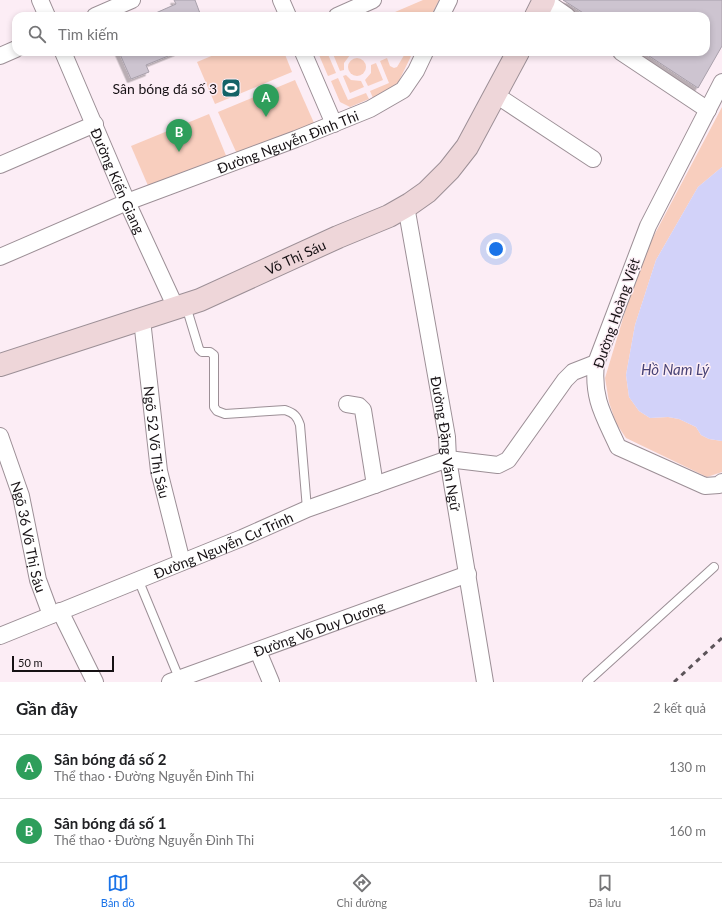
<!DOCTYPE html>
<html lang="vi">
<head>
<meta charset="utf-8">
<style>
	:root { --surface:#fff; --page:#f2f2f2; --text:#202124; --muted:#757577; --line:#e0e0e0; --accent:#1a73e8 }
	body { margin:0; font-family:Lato,sans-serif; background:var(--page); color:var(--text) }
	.scale { position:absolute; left:12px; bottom:10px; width:102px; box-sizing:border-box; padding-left:4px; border:2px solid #161114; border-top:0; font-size:11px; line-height:14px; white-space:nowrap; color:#161114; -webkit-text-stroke:3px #fcedf5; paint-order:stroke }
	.you { position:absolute; left:496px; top:249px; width:14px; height:14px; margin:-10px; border:3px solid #fff; border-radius:50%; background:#1a73e8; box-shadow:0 0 0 6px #1a73e833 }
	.badge { display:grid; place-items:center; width:26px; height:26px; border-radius:50%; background:var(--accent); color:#fff; font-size:13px; font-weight:700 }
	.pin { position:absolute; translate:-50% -33px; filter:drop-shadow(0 1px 2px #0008) }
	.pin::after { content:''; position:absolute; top:21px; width:14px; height:12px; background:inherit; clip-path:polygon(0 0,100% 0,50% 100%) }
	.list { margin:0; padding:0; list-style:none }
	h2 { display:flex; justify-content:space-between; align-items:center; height:52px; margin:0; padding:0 16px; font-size:17px }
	h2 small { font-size:13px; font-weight:400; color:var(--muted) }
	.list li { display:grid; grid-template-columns:26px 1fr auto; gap:12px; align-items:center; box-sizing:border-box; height:64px; padding:0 16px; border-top:1px solid var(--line) }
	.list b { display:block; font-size:15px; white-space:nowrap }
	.list p { margin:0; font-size:13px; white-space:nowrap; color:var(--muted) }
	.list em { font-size:13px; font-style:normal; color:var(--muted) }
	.icon { flex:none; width:22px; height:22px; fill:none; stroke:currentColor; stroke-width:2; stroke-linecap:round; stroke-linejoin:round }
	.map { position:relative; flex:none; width:722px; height:682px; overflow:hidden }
	.search { position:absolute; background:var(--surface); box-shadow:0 2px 6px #0003; left:12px; right:12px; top:12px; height:44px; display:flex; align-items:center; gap:10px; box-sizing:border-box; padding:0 14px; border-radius:12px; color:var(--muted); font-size:15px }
	.sheet { height:180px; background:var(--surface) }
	nav { display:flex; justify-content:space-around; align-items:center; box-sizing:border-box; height:56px; border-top:1px solid var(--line); background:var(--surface); font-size:11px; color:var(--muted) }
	nav a { display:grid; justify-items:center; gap:2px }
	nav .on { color:var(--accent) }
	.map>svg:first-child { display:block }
</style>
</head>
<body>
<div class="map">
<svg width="722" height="682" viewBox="0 0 722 682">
	<defs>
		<filter id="shadow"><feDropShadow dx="-3.5" dy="3.5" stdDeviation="0" flood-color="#0004"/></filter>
	</defs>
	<rect width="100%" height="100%" fill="#fcedf5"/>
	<!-- green -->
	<g fill="#f8cebe">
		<path d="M423,0H439L431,16H421L416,12L405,16H397L395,12Z"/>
		<path d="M221,52H284L292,72L215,104L197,62Z"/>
		<path d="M320,52H327L336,73L328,76L319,55Z"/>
		<path d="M338,52H348L350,55L344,63V70L340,71L333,54Z"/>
		<path d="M406,52H413L395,89L373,98L370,91L389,83L380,61L387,58L390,66L394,68L397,67Z"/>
		<circle cx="357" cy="67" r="9"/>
		<path d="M376,63L383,80L368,86L365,80L371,73V65Z"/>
		<path d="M346,75L351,80L361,81L364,87L350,93L343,76Z"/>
		<path d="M338,78L348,100L366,93L369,99L350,107L340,102L331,81Z"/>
		<path d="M295,80L314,123L237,154L218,112Z"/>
		<path d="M722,107V167L698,187L656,260L635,325L626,375L629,397L639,411L650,418L668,417L679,419L696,427L701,435L709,439L722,441V472L707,477L626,438L616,423L609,402L605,378L640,262Z"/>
		<path d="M209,114L227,158L149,188L131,146Z"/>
	</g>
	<!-- water -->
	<path fill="#d2d2f9" d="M722,167V441L709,439L701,435L696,427L679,419L668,417L650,418L639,411L629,397L626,375L635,325L656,260L698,187Z"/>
	<!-- building -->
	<g fill="#cdc4d0" stroke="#a8a0ab" filter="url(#shadow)">
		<path d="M174,0H195L201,16H149L176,4Z"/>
		<path d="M563,0H722V46L698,88L643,52H706V16H588Z"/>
		<path d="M119,52H178L146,65L149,72L131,79Z"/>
	</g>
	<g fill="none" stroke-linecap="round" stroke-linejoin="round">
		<defs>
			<g id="lane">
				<path d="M186,306L199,349L202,352H210L214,355V407L217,411L225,414L285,410C294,413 297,416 300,425L307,509"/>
				<path d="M138,579L179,678"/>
				<path d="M587,682L714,567"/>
			</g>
			<g id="street">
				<path d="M40,0L47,16"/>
				<path d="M281,0L288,16"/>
				<path d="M544,0L567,16"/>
				<path d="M95,16L132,0"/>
				<path d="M337,16L373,0"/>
				<path d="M441,16L449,0"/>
				<path id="s1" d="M63,52L127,202L176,308"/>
				<path d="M303,52L334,124"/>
				<path d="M621,52L708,110"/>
				<path d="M0,56L16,49"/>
				<path d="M722,82L648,226L596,363C592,399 604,416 618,447L705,486L719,485L722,482"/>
				<path d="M496,95L593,159"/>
				<path d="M0,165L95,124"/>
				<path id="s2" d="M406,206L447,437L448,459L485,682"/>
				<path id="s3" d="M0,257L127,202L296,139L370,109L403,90L416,71L425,52"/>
				<path id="s4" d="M142,320L159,471L182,562"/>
				<path d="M347,404L359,406L363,410L375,485"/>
				<path id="s5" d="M0,436L21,496L38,580L51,615"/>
				<path d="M60,611L95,682"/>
				<path id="s6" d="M0,636L242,538L307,509L448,459L498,465L508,460L565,380L573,372L596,363"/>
				<path d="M258,651L271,682"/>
				<path id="s7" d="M170,682L468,574"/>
			</g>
			<g id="secondary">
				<path d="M536,16L544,0"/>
				<path id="s8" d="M0,365L200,300L338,237L389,216L410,204L427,192L449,170L467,147L518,52"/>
			</g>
		</defs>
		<!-- lane casing -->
		<use href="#lane" stroke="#9c8f96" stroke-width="10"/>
		<!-- street casing -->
		<use href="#street" stroke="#9c8f96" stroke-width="18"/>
		<!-- secondary casing -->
		<use href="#secondary" stroke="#9c8f96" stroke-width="24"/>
		<!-- lane -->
		<use href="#lane" stroke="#fff" stroke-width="8"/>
		<!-- street -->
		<use href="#street" stroke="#fff" stroke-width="16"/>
		<!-- secondary -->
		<use href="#secondary" stroke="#eed6d9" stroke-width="22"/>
		<!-- rail -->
		<path stroke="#5c5459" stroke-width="3" stroke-dasharray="5 5" stroke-linecap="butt" d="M674,682L722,638"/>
	</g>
	<!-- icons -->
	<defs>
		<symbol id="stadium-square" viewBox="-11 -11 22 22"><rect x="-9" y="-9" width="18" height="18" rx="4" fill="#136367" stroke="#fcedf5"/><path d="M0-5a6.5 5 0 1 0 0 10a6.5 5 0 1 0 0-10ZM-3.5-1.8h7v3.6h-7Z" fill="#fff"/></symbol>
	</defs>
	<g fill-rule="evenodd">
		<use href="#stadium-square" x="220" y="77" width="22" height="22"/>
	</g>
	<g text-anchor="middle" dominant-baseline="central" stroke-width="3" stroke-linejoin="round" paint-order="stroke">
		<!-- poi labels -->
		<g font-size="14" fill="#161114" stroke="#fcedf5" text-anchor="end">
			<text x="217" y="88">Sân bóng đá số 3</text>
		</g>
		<!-- street labels -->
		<g font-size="14" fill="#161114" stroke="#fcedf5">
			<text stroke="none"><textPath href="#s3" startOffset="310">Đường Nguyễn Đình Thi</textPath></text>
			<text stroke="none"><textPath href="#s1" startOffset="140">Đường Kiến Giang</textPath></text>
			<text stroke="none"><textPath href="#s8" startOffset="315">Võ Thị Sáu</textPath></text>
			<text transform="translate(616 313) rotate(-71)">Đường Hoàng Việt</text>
			<text stroke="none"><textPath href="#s4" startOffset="123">Ngõ 52 Võ Thị Sáu</textPath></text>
			<text stroke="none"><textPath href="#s2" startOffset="241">Đường Đặng Văn Ngữ</textPath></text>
			<text stroke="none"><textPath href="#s5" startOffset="105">Ngõ 36 Võ Thị Sáu</textPath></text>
			<text stroke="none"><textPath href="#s6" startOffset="241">Đường Nguyễn Cư Trinh</textPath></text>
			<text stroke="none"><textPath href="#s7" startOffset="158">Đường Võ Duy Dương</textPath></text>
		</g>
		<!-- water labels -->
		<g font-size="15" font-style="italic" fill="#484376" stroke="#fcedf5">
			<text x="675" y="369">Hồ Nam Lý</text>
		</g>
	</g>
</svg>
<div class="scale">50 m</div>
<div class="you"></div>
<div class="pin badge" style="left:266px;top:117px;background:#2e9e5b">A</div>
<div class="pin badge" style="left:179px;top:152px;background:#2e9e5b">B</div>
<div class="search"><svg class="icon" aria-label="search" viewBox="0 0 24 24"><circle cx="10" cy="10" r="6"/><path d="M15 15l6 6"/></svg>Tìm kiếm</div>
</div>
<section class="sheet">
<h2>Gần đây<small>2 kết quả</small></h2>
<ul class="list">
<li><span class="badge" style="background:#2e9e5b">A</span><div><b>Sân bóng đá số 2</b><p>Thể thao · Đường Nguyễn Đình Thi</p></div><em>130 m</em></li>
<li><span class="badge" style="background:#2e9e5b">B</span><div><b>Sân bóng đá số 1</b><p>Thể thao · Đường Nguyễn Đình Thi</p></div><em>160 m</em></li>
</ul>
</section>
<nav>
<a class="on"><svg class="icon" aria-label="map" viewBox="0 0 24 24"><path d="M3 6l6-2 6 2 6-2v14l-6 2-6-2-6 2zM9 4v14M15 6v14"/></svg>Bản đồ</a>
<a><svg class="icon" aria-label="directions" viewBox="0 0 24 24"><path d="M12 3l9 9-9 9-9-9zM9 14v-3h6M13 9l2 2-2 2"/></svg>Chỉ đường</a>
<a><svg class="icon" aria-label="saved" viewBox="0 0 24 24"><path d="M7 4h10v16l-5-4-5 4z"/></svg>Đã lưu</a>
</nav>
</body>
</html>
